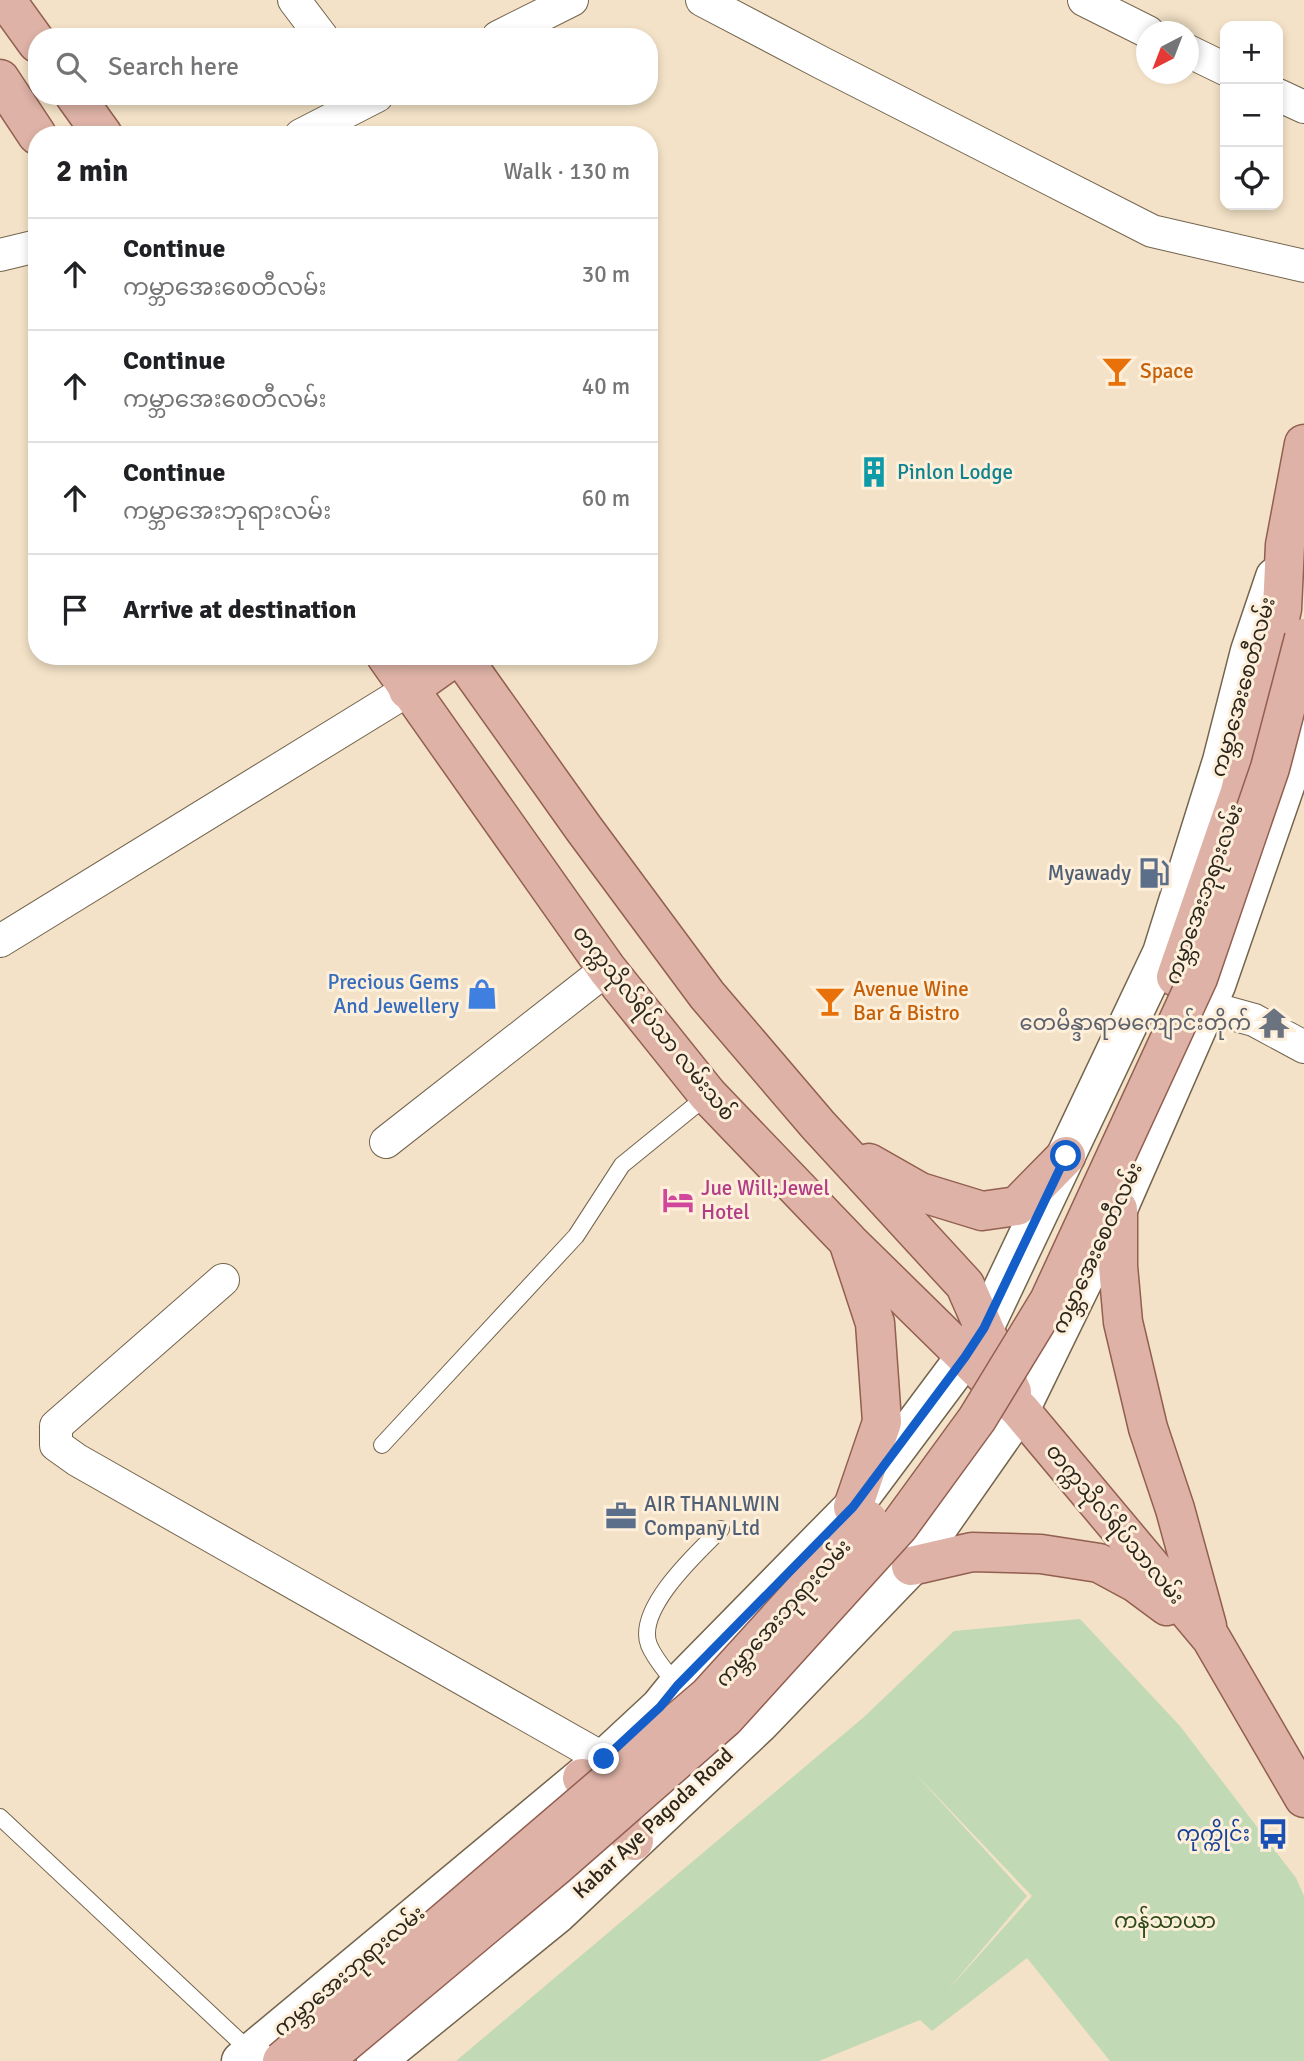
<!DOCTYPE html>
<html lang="en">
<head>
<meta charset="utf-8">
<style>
	:root { --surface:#fff; --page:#f2f2f2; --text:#202124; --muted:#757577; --line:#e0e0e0 }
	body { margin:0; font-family:Signika,"Noto Sans Myanmar",sans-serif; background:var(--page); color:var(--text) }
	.controls { position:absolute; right:21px; top:21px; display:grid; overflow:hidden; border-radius:14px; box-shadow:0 4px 10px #0003 }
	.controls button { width:63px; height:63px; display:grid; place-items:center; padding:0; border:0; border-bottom:2px solid var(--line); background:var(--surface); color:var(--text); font:35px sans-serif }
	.compass { position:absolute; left:1136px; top:21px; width:63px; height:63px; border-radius:50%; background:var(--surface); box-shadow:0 4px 10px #0003; rotate:222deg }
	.stop { position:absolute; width:21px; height:21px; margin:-16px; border:5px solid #145ec9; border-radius:50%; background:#fff }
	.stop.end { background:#145ec9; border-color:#fff; box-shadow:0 2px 7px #0008 }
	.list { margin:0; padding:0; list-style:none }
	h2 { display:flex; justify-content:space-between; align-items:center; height:91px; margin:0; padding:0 28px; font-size:30px }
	h2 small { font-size:23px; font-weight:400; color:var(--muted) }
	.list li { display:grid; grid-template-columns:46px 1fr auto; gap:21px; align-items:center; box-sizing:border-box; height:112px; padding:0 28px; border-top:2px solid var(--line) }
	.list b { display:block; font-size:26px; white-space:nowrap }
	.list p { margin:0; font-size:23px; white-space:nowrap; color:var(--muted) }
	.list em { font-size:23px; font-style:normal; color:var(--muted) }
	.icon { flex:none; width:38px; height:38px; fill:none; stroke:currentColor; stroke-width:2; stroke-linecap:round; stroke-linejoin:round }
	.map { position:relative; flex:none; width:1304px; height:2061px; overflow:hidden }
	.search { position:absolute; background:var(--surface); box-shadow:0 4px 10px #0003; left:28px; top:28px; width:630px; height:77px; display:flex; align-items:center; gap:18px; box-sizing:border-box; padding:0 24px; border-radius:28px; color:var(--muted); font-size:26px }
	.panel { position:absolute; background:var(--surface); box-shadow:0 4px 10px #0003; left:28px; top:126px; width:630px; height:539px; border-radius:28px }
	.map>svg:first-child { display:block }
</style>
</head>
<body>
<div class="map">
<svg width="1304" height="2061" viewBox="0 0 1304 2061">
	<rect width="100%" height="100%" fill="#f3e2c7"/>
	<!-- green -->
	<path fill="#c2d9b6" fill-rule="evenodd" d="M1080,1619L1180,1726L1296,1878L1304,1896V2061H1110L1027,1958L932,2031L920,2020L819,2061H456L864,1717L954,1631ZM912,1770L1032,1896L947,1991L1027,1896Z"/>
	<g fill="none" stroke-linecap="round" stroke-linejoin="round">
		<defs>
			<g id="service">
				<path d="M382,1445L576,1236L622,1165L708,1095"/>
				<path d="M677,1686C668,1673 655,1660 649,1645C635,1609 698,1552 721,1529"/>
				<path d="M0,1817L252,2053"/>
			</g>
			<g id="minor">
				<path d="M294,0L322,37"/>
				<path d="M702,0L822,63L1152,231L1304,266"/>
				<path d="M1084,0L1148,32"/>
				<path d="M498,37L572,0"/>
				<path d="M1188,51L1225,69"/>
				<path d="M1278,95L1304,107"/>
				<path d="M301,135L377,96"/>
				<path d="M0,255L37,246"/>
				<path d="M0,941L408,690"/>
				<path d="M1207,1007L1254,1020L1304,1047"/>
				<path d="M386,1142L607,969"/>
				<path d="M223,1280L56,1426V1445L77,1460L604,1759"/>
			</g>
			<g id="secondary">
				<path d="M241,2061L604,1759L660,1707L677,1686L853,1507L965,1357L984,1328L1162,953L1222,761L1250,651L1275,577"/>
				<path d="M376,2061L557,1914L759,1724L911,1566L1020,1410L1118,1209L1216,985L1304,731"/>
			</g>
			<g id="primary">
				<path d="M6,0L37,43"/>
				<path d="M0,79L37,135"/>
				<path d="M75,96L103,135"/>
				<path d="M386,656L607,969L708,1095L849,1242L1020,1410L1211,1638L1304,1798"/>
				<path d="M461,656L584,829L707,995L818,1125L965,1285L1012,1392"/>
				<path d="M408,690L456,656"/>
				<path d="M1176,977L1240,792L1282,609L1285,545L1304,444"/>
				<path d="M869,1163L920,1192L982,1211L1017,1206L1066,1156"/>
				<path d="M1118,1209V1266L1123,1322L1148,1428L1175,1509L1207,1626"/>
				<path d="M850,1247L875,1323L882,1422L853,1507"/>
				<path d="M911,1566L972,1552L1041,1554L1099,1563L1136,1583L1167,1606"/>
				<path d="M582,1778L634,1841"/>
			</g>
		</defs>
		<!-- service casing -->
		<use href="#service" stroke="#73644d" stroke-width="18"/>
		<!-- minor casing -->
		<use href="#minor" stroke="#73644d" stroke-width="34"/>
		<!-- secondary casing -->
		<use href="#secondary" stroke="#73644d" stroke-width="41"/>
		<!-- primary casing -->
		<use href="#primary" stroke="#925f50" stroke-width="41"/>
		<!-- service -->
		<use href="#service" stroke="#fff" stroke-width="16"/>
		<!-- minor -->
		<use href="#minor" stroke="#fff" stroke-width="32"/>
		<!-- secondary -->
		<use href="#secondary" stroke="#fff" stroke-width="38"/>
		<!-- primary -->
		<use href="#primary" stroke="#deb2a6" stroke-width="38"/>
		<defs>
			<g id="primary-bridge">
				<path d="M282,2061L708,1696L868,1520"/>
				<path d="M323,2061L555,1867L725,1718L899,1526L977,1419L1049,1301L1198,978L1270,768L1304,638"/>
			</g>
		</defs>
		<!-- primary-bridge casing -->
		<use href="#primary-bridge" stroke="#925f50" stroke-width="41" stroke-linecap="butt"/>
		<!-- primary-bridge -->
		<use href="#primary-bridge" stroke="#deb2a6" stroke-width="38"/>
	</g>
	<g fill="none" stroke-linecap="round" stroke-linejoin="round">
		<!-- route -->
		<path stroke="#145ec9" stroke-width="9" d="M604,1759L660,1707L677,1686L853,1507L965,1357L984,1328L1066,1156"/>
	</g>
	<!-- icons -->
	<defs>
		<symbol id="bar-bare" viewBox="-9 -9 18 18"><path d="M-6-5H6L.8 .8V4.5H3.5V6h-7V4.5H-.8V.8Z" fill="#e8710a" stroke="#fdefda" stroke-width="2.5" paint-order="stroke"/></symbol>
		<symbol id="building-bare" viewBox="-9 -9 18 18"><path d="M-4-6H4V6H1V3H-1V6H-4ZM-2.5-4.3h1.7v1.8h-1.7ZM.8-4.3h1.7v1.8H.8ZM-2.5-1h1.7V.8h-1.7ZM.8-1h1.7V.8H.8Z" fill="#0f9aa8" stroke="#fdefda" stroke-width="2.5" paint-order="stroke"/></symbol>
		<symbol id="fuel-bare" viewBox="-9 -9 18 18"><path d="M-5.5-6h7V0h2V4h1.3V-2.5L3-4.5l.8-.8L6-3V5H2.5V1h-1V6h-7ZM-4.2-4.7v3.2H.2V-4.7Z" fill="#5c6f8a" stroke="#fdefda" stroke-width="2.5" paint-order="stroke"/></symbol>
		<symbol id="shop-bare" viewBox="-9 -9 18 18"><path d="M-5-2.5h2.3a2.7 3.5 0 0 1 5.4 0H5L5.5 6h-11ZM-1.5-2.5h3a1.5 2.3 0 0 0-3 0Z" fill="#3f7fe0" stroke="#fdefda" stroke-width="2.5" paint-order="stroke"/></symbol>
		<symbol id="temple-bare" viewBox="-9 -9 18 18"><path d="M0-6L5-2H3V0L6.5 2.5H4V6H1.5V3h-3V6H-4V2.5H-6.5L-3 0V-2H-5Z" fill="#6b7280" stroke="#fdefda" stroke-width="2.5" paint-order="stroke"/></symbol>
		<symbol id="hotel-bare" viewBox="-9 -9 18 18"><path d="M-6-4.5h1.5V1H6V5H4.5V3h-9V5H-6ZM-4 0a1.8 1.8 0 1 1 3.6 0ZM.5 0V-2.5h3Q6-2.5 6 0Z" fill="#d1479c" stroke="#fdefda" stroke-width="2.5" paint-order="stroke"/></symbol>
		<symbol id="office-bare" viewBox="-9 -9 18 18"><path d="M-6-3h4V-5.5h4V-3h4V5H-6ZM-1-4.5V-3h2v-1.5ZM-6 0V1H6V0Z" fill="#5c6f8a" stroke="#fdefda" stroke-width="2.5" paint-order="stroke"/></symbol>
		<symbol id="bus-bare" viewBox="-9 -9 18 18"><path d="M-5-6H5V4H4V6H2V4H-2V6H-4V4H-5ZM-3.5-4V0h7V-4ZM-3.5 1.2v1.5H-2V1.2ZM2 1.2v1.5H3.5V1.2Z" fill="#1a4fb4" stroke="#fdefda" stroke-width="2.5" paint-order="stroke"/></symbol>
	</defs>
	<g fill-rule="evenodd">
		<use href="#bar-bare" x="1095" y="349" width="44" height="44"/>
		<use href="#building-bare" x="852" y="450" width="44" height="44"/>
		<use href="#fuel-bare" x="1132" y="851" width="44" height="44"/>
		<use href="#shop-bare" x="460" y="972" width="44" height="44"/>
		<use href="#bar-bare" x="808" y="979" width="44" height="44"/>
		<use href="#temple-bare" x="1252" y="1001" width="44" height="44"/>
		<use href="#hotel-bare" x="656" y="1178" width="44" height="44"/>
		<use href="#office-bare" x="599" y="1494" width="44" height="44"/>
		<use href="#bus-bare" x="1251" y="1812" width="44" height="44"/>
	</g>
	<g text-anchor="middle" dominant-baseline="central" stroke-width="6" stroke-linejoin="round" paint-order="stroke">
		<!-- food labels -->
		<g font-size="21" fill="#c56008" stroke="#fdefda" text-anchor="start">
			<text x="1140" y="371">Space</text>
			<text x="853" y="989">Avenue Wine<tspan x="853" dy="24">Bar &amp; Bistro</tspan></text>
		</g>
		<!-- culture labels -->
		<g font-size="21" fill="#0d838f" stroke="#fdefda" text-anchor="start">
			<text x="897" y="472">Pinlon Lodge</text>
		</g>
		<!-- street labels -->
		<g font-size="21" fill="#2d261d" stroke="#fdefda">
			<text transform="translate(1243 687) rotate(-74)">ကမ္ဘာအေးစေတီလမ်း</text>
			<text transform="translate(1204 894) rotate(-70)">ကမ္ဘာအေးဘုရားလမ်း</text>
			<text transform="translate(654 1023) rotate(51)">တက္ကသိုလ်ရိပ်သာ လမ်းသစ်</text>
			<text transform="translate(1097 1248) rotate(-65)">ကမ္ဘာအေးစေတီလမ်း</text>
			<text transform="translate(1115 1524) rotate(50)">တက္ကသိုလ်ရိပ်သာလမ်း</text>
			<text transform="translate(783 1613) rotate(-48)">ကမ္ဘာအေးဘုရားလမ်း</text>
			<text transform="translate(653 1823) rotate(-43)">Kabar Aye Pagoda Road</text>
			<text transform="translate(349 1971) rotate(-40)">ကမ္ဘာအေးဘုရားလမ်း</text>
		</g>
		<!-- service labels -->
		<g font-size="21" fill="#4e5e75" stroke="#fdefda" text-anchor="end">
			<text x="1131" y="873">Myawady</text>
			<text x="644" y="1504" text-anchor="start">AIR THANLWIN<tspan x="644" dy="24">Company Ltd</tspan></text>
		</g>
		<!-- shop labels -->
		<g font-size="21" fill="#366cbe" stroke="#fdefda" text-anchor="end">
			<text x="459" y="982">Precious Gems<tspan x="459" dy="24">And Jewellery</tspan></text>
		</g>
		<!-- worship labels -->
		<g font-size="21" fill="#5b616d" stroke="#fdefda" text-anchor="end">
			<text x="1251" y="1023">တေမိန္ဒာရာမကျောင်းတိုက်</text>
		</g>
		<!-- hotel labels -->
		<g font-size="21" fill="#b23c85" stroke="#fdefda" text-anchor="start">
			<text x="701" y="1188">Jue Will;Jewel<tspan x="701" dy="24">Hotel</tspan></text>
		</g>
		<!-- transit labels -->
		<g font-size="21" fill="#164399" stroke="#fdefda" text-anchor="end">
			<text x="1250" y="1834">ကုက္ကိုင်း</text>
		</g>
		<!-- park labels -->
		<g font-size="21" fill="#2d4b18" stroke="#fdefda">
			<text x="1165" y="1921">ကန်သာယာ</text>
		</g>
	</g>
</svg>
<div class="controls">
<button>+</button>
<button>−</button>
<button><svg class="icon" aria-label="locate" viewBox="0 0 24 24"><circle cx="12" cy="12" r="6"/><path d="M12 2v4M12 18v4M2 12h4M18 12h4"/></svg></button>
</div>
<svg class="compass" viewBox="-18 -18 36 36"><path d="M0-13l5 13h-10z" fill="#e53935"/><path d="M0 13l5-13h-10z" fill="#757577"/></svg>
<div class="stop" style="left:1066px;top:1156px"></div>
<div class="stop end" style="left:604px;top:1759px"></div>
<div class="search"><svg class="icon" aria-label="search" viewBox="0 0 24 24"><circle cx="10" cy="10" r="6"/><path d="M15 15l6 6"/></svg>Search here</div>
<section class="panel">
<h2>2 min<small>Walk · 130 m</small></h2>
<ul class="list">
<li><svg class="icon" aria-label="ahead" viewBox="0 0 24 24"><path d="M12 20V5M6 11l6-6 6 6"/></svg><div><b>Continue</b><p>ကမ္ဘာအေးစေတီလမ်း</p></div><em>30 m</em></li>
<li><svg class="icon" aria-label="ahead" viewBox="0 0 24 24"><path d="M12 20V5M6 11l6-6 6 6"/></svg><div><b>Continue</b><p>ကမ္ဘာအေးစေတီလမ်း</p></div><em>40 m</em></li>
<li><svg class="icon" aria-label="ahead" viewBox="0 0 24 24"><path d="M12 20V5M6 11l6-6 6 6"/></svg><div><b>Continue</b><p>ကမ္ဘာအေးဘုရားလမ်း</p></div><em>60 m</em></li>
<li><svg class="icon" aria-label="arrive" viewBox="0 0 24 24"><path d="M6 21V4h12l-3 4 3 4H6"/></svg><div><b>Arrive at destination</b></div></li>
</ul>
</section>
</div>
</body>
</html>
